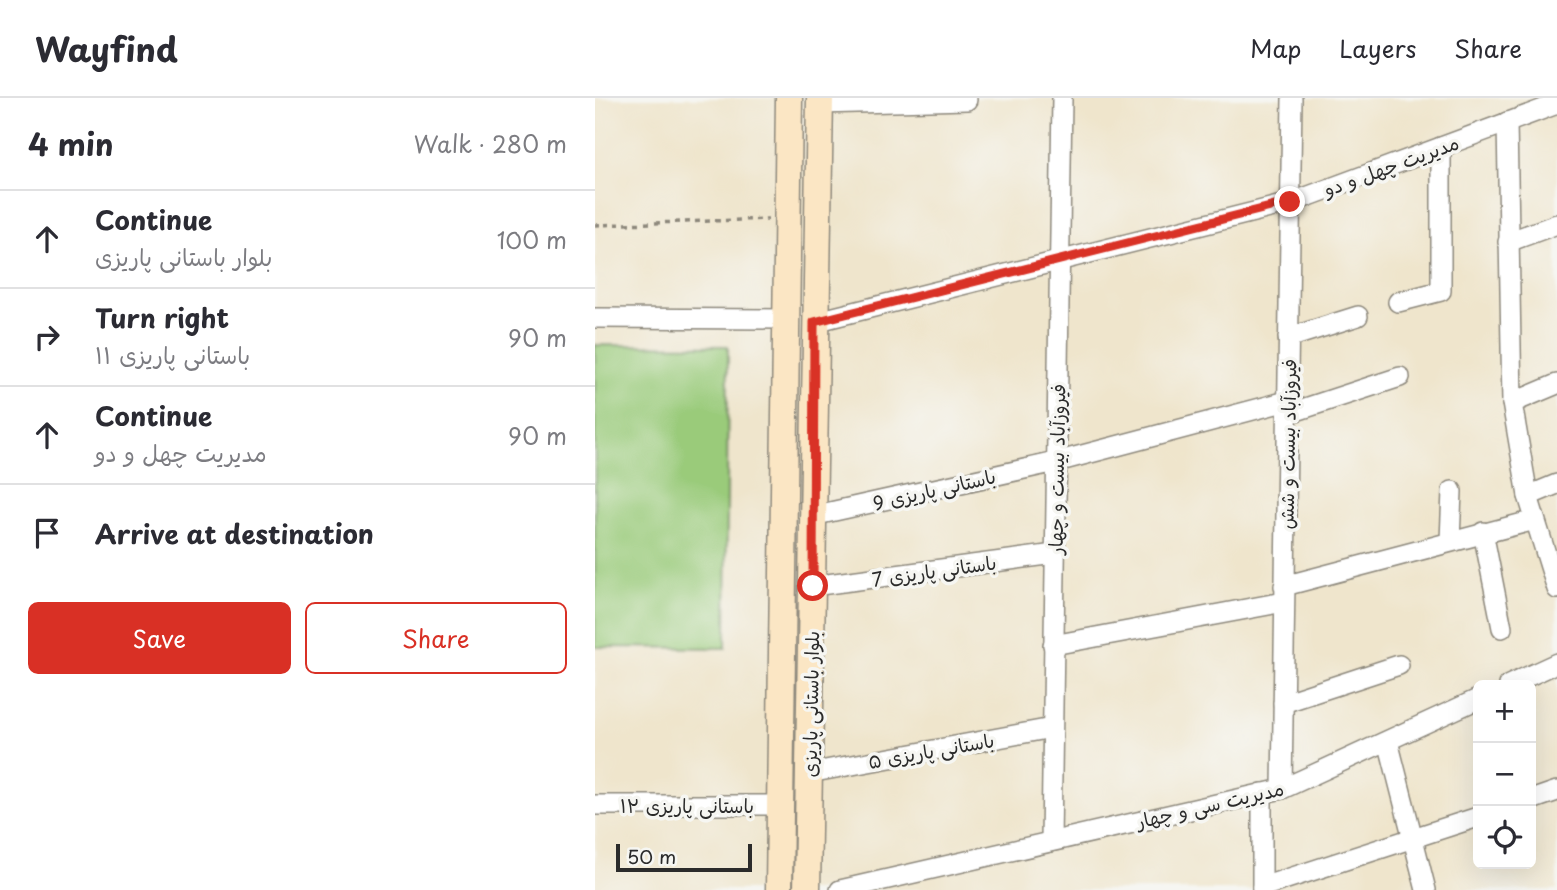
<!DOCTYPE html>
<html lang="en">
<head>
<meta charset="utf-8">
<style>
	:root { --surface:#fff; --page:#f7f7f7; --text:#2b2b33; --muted:#7c7c81; --line:#e1e1e2; --accent:#d93025 }
	body { margin:0; font-family:"Playpen Sans","Playpen Sans Arabic",sans-serif; background:var(--page); color:var(--text) }
	.controls { position:absolute; right:21px; bottom:21px; display:grid; overflow:hidden; border-radius:10px; box-shadow:0 7px 28px #0002 }
	.controls button { width:63px; height:63px; display:grid; place-items:center; padding:0; border:0; border-bottom:2px solid var(--line); background:var(--surface); color:var(--text); font:35px sans-serif }
	.scale { position:absolute; left:21px; bottom:18px; width:136px; box-sizing:border-box; padding-left:7px; border:4px solid #2b2b2b; border-top:0; font-size:19px; line-height:24px; white-space:nowrap; color:#2b2b2b; -webkit-text-stroke:5px #f6f6f2; paint-order:stroke }
	.stop { position:absolute; width:21px; height:21px; margin:-16px; border:5px solid #d93025; border-radius:50%; background:#fff }
	.stop.end { background:#d93025; border-color:#fff; box-shadow:0 2px 7px #0008 }
	.list { margin:0; padding:0; list-style:none }
	h2 { display:flex; justify-content:space-between; align-items:center; height:91px; margin:0; padding:0 28px; font-size:30px }
	h2 small { font-size:23px; font-weight:400; color:var(--muted) }
	.list li { display:grid; grid-template-columns:46px 1fr auto; gap:21px; align-items:center; box-sizing:border-box; height:98px; padding:0 28px; border-top:2px solid var(--line) }
	.list b { display:block; font-size:26px; white-space:nowrap }
	.list p { margin:0; font-size:23px; white-space:nowrap; color:var(--muted) }
	.list em { font-size:23px; font-style:normal; color:var(--muted) }
	.actions { display:flex; gap:14px; padding:21px 28px }
	.actions a { flex:1; padding:16px 0; border:2px solid var(--accent); border-radius:10px; text-align:center; font-size:24px; color:var(--accent) }
	.actions .main { background:var(--accent); color:#fff }
	.icon { flex:none; width:38px; height:38px; fill:none; stroke:currentColor; stroke-width:2; stroke-linecap:round; stroke-linejoin:round }
	.map { position:relative; flex:none; width:962px; height:792px; overflow:hidden }
	header { display:flex; align-items:center; gap:42px; box-sizing:border-box; height:98px; padding:0 35px; background:var(--surface); border-bottom:2px solid var(--line) }
	header strong { font-size:33px }
	nav { display:flex; gap:38px; margin-inline-start:auto; font-size:24px }
	main { display:flex }
	aside { flex:1; background:var(--surface) }
	.map>svg:first-child { display:block }
</style>
</head>
<body>
<header>
<strong>Wayfind</strong>
<nav><a>Map</a><a>Layers</a><a>Share</a></nav>
</header>
<main>
<aside>
<h2>4 min<small>Walk · 280 m</small></h2>
<ul class="list">
<li><svg class="icon" aria-label="ahead" viewBox="0 0 24 24"><path d="M12 20V5M6 11l6-6 6 6"/></svg><div><b>Continue</b><p>بلوار باستانی پاریزی</p></div><em>100 m</em></li>
<li><svg class="icon" aria-label="right" viewBox="0 0 24 24"><path d="M7 20v-9h11M14 6l5 5-5 5"/></svg><div><b>Turn right</b><p>باستانی پاریزی ۱۱</p></div><em>90 m</em></li>
<li><svg class="icon" aria-label="ahead" viewBox="0 0 24 24"><path d="M12 20V5M6 11l6-6 6 6"/></svg><div><b>Continue</b><p>مدیریت چهل و دو</p></div><em>90 m</em></li>
<li><svg class="icon" aria-label="arrive" viewBox="0 0 24 24"><path d="M6 21V4h12l-3 4 3 4H6"/></svg><div><b>Arrive at destination</b></div></li>
</ul>
<div class="actions"><a class="main">Save</a><a>Share</a></div>
</aside>
<div class="map">
<svg width="962" height="792" viewBox="0 0 962 792">
	<rect width="100%" height="100%" fill="#f6f6f2"/>
	<filter id="ink" filterUnits="userSpaceOnUse"><feTurbulence type="fractalNoise" baseFrequency=".0143" numOctaves="2"/><feDisplacementMap in="SourceGraphic" scale="14" xChannelSelector="R" yChannelSelector="G"/><feConvolveMatrix kernelMatrix="1 2 1 2 8 2 1 2 1" color-interpolation-filters="sRGB"/></filter>
	<filter id="wash" filterUnits="userSpaceOnUse"><feTurbulence type="fractalNoise" baseFrequency=".00686" numOctaves="4" result="noise"/><feDisplacementMap in="SourceGraphic" scale="28" xChannelSelector="R" yChannelSelector="G"/><feGaussianBlur stdDeviation="1.57" result="paint"/><feColorMatrix in="noise" values="0 0 0 0 0 0 0 0 0 0 0 0 0 0 0 0 0 1.4 0 .05"/><feComposite in="paint" operator="in"/></filter>
	<g filter="url(#wash)">
		<rect width="100%" height="100%" fill="#efe5cc"/>
		<!-- green -->
		<path fill="#9acb7a" stroke="#627b52" stroke-width="2" d="M0,247L133,248L131,550L0,549Z"/>
	</g>
	<g filter="url(#ink)">
		<g fill="none" stroke-linecap="round" stroke-linejoin="round">
			<defs>
				<g id="street">
					<path d="M225,6L372,2"/>
					<path d="M912,24L917,305L933,398L962,491"/>
					<path d="M913,144L962,126"/>
					<path d="M803,204L846,193V49"/>
					<path d="M0,220L189,221"/>
					<path d="M219,224L695,105L962,6"/>
					<path d="M693,240L763,218"/>
					<path d="M917,305L962,286"/>
					<path d="M692,316L805,279"/>
					<path d="M933,398L962,386"/>
					<path d="M217,418L461,364L692,303"/>
					<path d="M888,434L907,530"/>
					<path d="M855,443L857,393"/>
					<path d="M217,488L460,456"/>
					<path d="M689,488L940,422"/>
					<path d="M458,547L689,504"/>
					<path d="M914,587L962,565"/>
					<path d="M688,605L804,567"/>
					<path d="M793,643L831,792"/>
					<path d="M214,675L457,630"/>
					<path d="M687,691L697,0"/>
					<path d="M667,695V792"/>
					<path d="M936,702L962,693"/>
					<path d="M0,707H185"/>
					<path d="M456,743L467,0"/>
					<path d="M667,789L883,719"/>
					<path d="M245,792L687,691L883,601"/>
				</g>
				<g id="secondary">
					<path d="M184,792L194,0"/>
					<path d="M212,792L225,0"/>
				</g>
			</defs>
			<!-- street casing -->
			<use href="#street" stroke="#8d887c" stroke-width="22"/>
			<!-- secondary casing -->
			<use href="#secondary" stroke="#8d887c" stroke-width="29"/>
			<!-- path -->
			<path stroke="#8d887c" stroke-width="3.5" stroke-dasharray="5 5" stroke-linecap="butt" d="M0,127L173,121"/>
			<!-- street -->
			<use href="#street" stroke="#fff" stroke-width="19"/>
			<!-- secondary -->
			<use href="#secondary" stroke="#fbe6c4" stroke-width="26"/>
		</g>
	</g>
	<g fill="none" stroke-linecap="round" stroke-linejoin="round" filter="url(#ink)">
		<!-- route -->
		<path stroke="#d93025" stroke-width="9" d="M218,488L219,224L695,104"/>
	</g>
	<g text-anchor="middle" dominant-baseline="central" stroke-width="7" stroke-linejoin="round" paint-order="stroke">
		<!-- street labels -->
		<g font-size="19" fill="#2b2b2b" stroke="#f6f6f2">
			<text transform="translate(796 67) rotate(-20)">مدیریت چهل و دو</text>
			<text transform="translate(692 346) rotate(-89)">فیروزآباد بیست و شش</text>
			<text transform="translate(461 371) rotate(-89)">فیروزآباد بیست و چهار</text>
			<text transform="translate(339 391) rotate(-13)">باستانی پاریزی 9</text>
			<text transform="translate(339 472) rotate(-8)">باستانی پاریزی 7</text>
			<text transform="translate(215 606) rotate(-89)">بلوار باستانی پاریزی</text>
			<text transform="translate(336 652) rotate(-10)">باستانی پاریزی ۵</text>
			<text transform="translate(615 706) rotate(-13)">مدیریت سی و چهار</text>
			<text x="92" y="707">باستانی پاریزی ۱۲</text>
		</g>
	</g>
</svg>
<div class="controls">
<button>+</button>
<button>−</button>
<button><svg class="icon" aria-label="locate" viewBox="0 0 24 24"><circle cx="12" cy="12" r="6"/><path d="M12 2v4M12 18v4M2 12h4M18 12h4"/></svg></button>
</div>
<div class="scale">50 m</div>
<div class="stop" style="left:218px;top:488px"></div>
<div class="stop end" style="left:695px;top:104px"></div>
</div>
</main>
</body>
</html>
